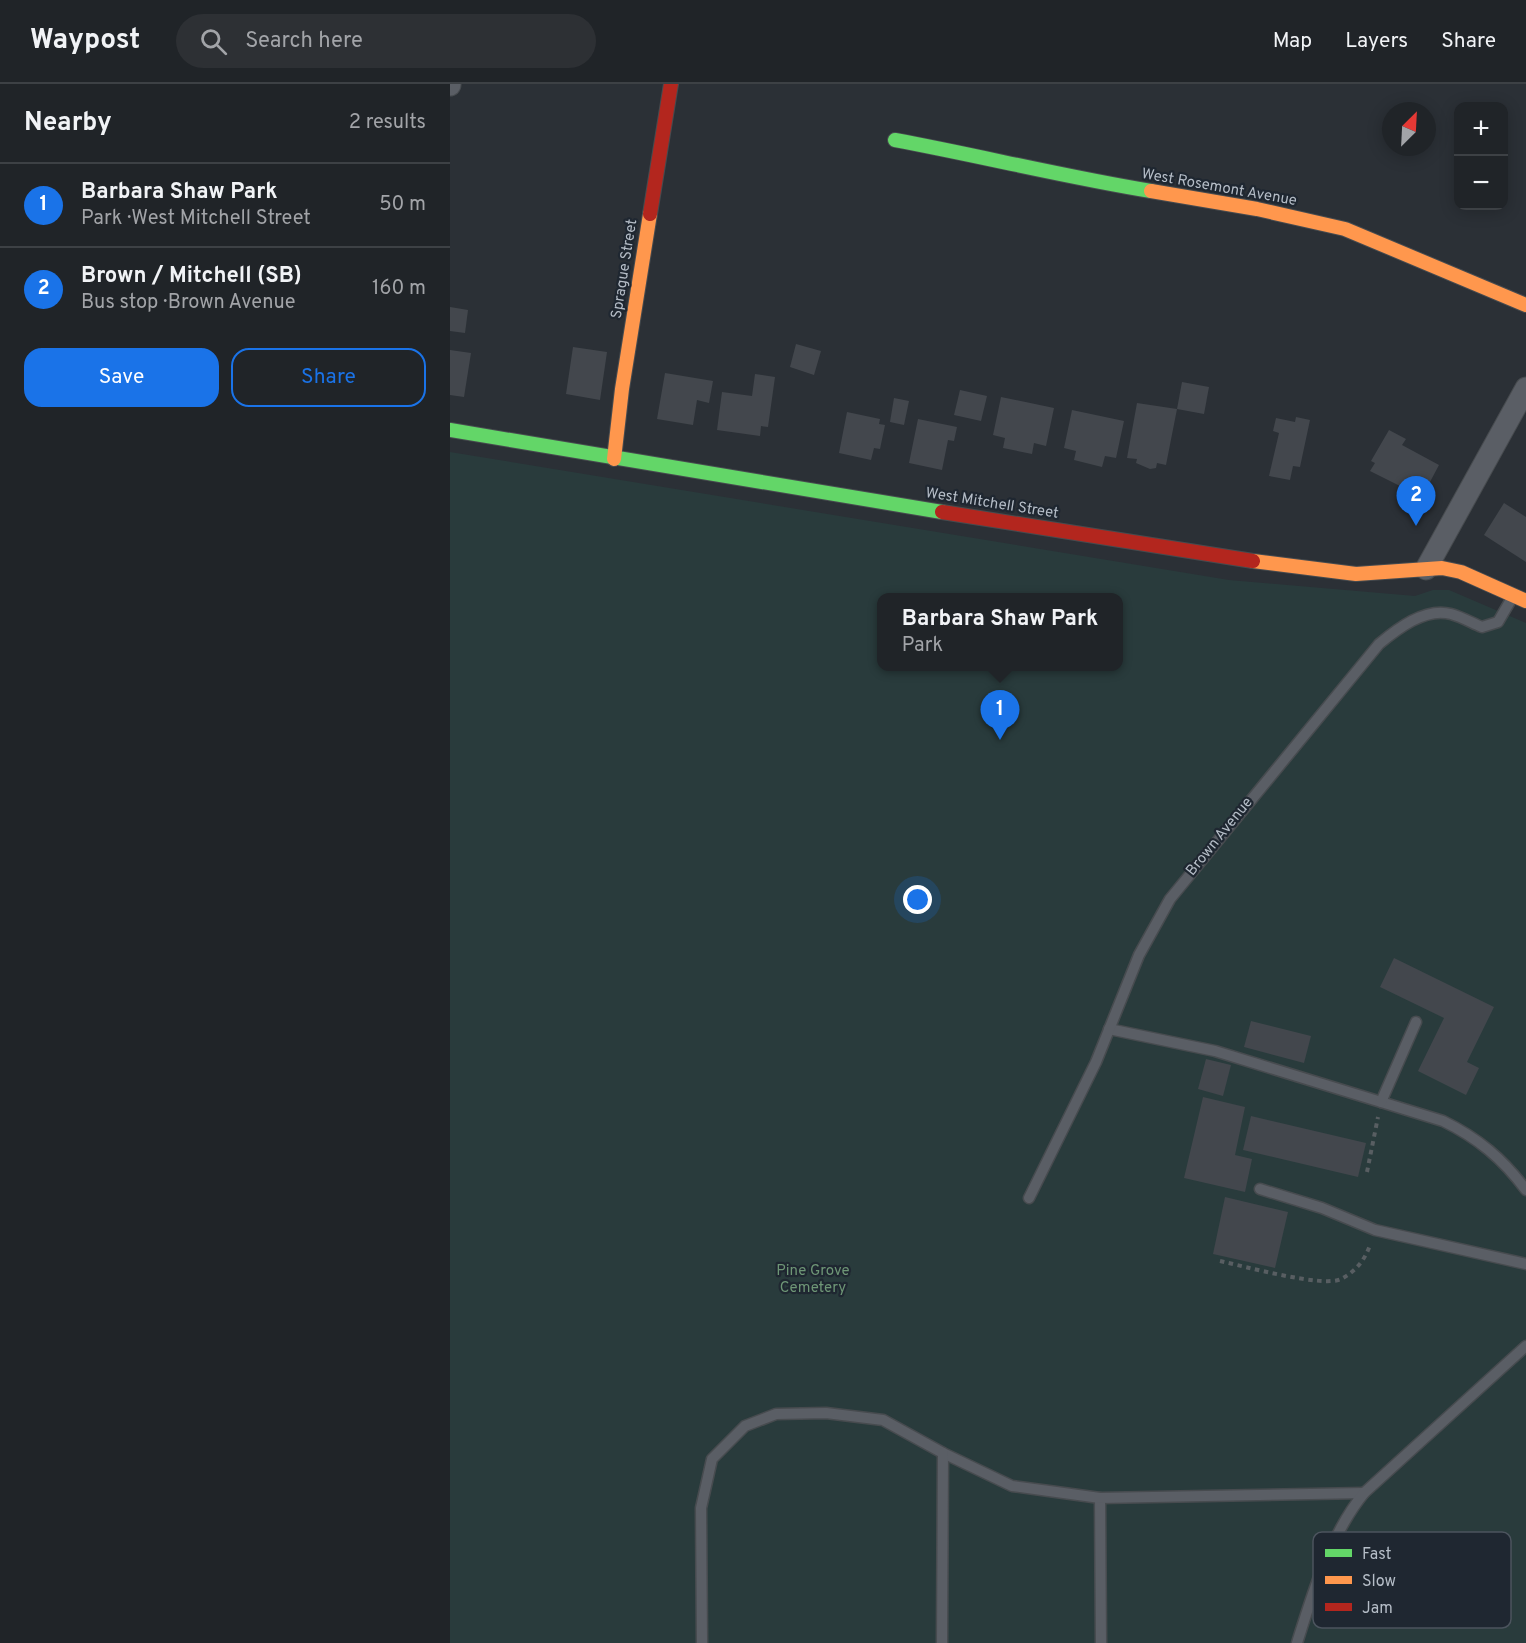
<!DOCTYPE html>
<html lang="en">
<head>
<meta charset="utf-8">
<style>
	:root { --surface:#202428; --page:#2d3034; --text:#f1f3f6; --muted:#a2a4a8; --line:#3d4145; --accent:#1a73e8 }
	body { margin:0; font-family:Overpass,sans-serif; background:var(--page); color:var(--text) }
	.controls { position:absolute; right:18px; top:18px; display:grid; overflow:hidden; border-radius:12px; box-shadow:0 3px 15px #0003 }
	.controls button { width:54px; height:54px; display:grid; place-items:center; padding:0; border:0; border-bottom:2px solid var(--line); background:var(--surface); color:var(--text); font:30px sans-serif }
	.compass { position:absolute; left:932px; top:18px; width:54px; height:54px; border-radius:50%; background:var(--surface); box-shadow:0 3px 15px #0003; rotate:24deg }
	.you { position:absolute; left:468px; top:816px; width:21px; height:21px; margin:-15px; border:4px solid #fff; border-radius:50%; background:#1a73e8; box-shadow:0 0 0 9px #1a73e833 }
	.badge { display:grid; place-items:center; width:39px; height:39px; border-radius:50%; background:var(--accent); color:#fff; font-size:20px; font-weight:700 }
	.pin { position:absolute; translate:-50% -50px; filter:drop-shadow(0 2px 3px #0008) }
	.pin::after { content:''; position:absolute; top:32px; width:21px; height:18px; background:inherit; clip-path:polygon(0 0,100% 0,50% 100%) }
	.popup { position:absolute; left:427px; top:509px; width:246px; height:78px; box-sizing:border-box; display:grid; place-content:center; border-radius:12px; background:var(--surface); filter:drop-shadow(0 2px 4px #0005); font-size:20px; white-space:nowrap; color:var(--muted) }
	.popup b { font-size:22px; color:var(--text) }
	.popup::after { content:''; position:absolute; left:50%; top:100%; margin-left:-12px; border:12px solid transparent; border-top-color:var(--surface) }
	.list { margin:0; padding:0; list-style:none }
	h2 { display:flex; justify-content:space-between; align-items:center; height:78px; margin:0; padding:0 24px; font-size:26px }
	h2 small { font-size:20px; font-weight:400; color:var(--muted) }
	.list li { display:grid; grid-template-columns:39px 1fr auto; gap:18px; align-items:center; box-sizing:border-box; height:84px; padding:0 24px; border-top:2px solid var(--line) }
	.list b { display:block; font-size:22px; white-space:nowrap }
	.list p { margin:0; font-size:20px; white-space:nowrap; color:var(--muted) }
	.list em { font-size:20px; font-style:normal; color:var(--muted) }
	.actions { display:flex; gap:12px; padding:18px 24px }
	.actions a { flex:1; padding:14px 0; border:2px solid var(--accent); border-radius:18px; text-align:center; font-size:21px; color:var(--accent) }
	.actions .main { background:var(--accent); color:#fff }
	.icon { flex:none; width:33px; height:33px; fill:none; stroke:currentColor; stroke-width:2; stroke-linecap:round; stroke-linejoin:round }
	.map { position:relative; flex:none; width:1076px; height:1559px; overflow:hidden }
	header { display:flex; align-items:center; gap:36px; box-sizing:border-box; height:84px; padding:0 30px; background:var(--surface); border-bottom:2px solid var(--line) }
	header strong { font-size:28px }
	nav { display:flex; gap:33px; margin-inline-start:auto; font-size:21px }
	.search { width:420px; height:54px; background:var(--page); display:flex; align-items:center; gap:15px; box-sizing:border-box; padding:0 21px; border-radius:33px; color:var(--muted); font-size:22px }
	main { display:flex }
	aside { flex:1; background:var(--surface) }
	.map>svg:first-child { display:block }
</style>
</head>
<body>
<header>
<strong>Waypost</strong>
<div class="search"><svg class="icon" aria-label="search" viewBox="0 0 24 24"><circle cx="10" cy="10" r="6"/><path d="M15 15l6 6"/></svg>Search here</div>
<nav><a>Map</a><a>Layers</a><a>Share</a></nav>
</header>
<main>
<aside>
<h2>Nearby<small>2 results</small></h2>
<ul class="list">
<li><span class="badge">1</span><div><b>Barbara Shaw Park</b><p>Park · West Mitchell Street</p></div><em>50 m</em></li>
<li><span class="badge">2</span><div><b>Brown / Mitchell (SB)</b><p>Bus stop · Brown Avenue</p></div><em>160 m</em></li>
</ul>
<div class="actions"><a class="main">Save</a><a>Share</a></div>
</aside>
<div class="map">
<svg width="1076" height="1559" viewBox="0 0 1076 1559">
	<rect width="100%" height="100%" fill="#2b3036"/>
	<!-- green -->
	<path fill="#293b3c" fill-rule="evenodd" d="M0,368L779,496L965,512L983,506H999L1076,539V1559H0ZM432,514H668V582H432Z"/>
	<!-- building -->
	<g fill="#43474d">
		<path d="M0,223L18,226L15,249L0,247Z"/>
		<path d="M346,260L371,267L364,291L340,283Z"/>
		<path d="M123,263L157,268L150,316L116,310Z"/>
		<path d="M0,266L21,269L14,313L0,311Z"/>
		<path d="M215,289L263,297L259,319L247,316L243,341L207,335Z"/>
		<path d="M305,290L325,293L318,343L311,342L310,352L267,346L272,308L302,312Z"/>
		<path d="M732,298L759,303L754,330L727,325Z"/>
		<path d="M510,306L537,312L531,337L504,331Z"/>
		<path d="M551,313L604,324L596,362L584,359L582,370L553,364L555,354L543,351Z"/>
		<path d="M444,314L459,317L454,341L440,338Z"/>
		<path d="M687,319L727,325L716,381L707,379L706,384L700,385L686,379L687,375L677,374Z"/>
		<path d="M622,326L674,337L666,374L655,372L652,383L624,376L626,367L614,364Z"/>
		<path d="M397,328L430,335L429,340L435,341L430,365L424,364L421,376L389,369Z"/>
		<path d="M846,333L860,336L850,383L843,382L840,396L819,392L829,349L823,347L826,334L845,338Z"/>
		<path d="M468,335L507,343L504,357L498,356L492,386L459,379Z"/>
		<path d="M939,346L956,355L952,361L989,381L972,413L920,387L925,379L921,377Z"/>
		<path d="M1054,419L1076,433V478L1034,451Z"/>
		<path d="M944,874L1044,923L1017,978L1029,984L1016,1011L968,987L994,934L930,903Z"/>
		<path d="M801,937L861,952L854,979L794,963Z"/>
		<path d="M756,975L781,981L773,1012L748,1005Z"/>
		<path d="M753,1013L795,1023L785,1071L802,1075L795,1108L734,1094Z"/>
		<path d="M801,1032L916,1059L908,1093L793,1066Z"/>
		<path d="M775,1113L838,1128L825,1184L763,1170Z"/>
	</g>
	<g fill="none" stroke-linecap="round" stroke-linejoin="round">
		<defs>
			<g id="lane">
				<path d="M659,945L765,967L993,1037C1028,1054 1053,1075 1076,1106"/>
				<path d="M931,1018L966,938"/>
				<path d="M810,1105L872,1124L925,1146L1076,1180"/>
				<path d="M579,1114L646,978L689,871L720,815L929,560C947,545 975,523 1001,530C1012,533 1022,539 1032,543L1048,538L1062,514"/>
				<path d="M650,1414L651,1559"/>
				<path d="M252,1559L251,1424L262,1375L295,1342L326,1330L376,1329L433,1336L493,1369L562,1402L599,1407L650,1414L914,1409"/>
				<path d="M492,1559L493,1369"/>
				<path d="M847,1559C863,1508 880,1451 914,1409L1076,1262"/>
			</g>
			<g id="street">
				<path d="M0,1V0"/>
				<path d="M976,485L1076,304"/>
			</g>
			<g id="fast">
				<path d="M445,56C531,72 615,93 701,107"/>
				<path d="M0,346L492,428"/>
			</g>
			<g id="slow">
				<path d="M701,107L807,125L895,145L1076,221"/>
				<path d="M164,375L172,305L200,130"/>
				<path d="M803,477L906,490L992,484L1011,488L1076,517"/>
			</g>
			<g id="jam">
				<path d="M200,130L221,0"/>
				<path d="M492,428L803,477"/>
			</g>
		</defs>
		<!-- lane casing -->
		<use href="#lane" stroke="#474b4f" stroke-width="13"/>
		<!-- street casing -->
		<use href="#street" stroke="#474b4f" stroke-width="23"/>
		<!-- fast casing -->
		<use href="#fast" stroke="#474b4f" stroke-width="16"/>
		<!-- slow casing -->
		<use href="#slow" stroke="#474b4f" stroke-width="16"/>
		<!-- jam casing -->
		<use href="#jam" stroke="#474b4f" stroke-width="16"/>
		<!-- path -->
		<g stroke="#585e62" stroke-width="4" stroke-dasharray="4.5 4.5" stroke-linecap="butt">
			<path d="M917,1088L928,1033"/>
			<path d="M770,1177C793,1182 873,1204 891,1195C905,1188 915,1176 920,1161"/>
		</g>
		<!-- lane -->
		<use href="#lane" stroke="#5a5e65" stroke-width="10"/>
		<!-- street -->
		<use href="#street" stroke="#5a5e65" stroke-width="21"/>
		<!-- fast -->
		<use href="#fast" stroke="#63d668" stroke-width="14"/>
		<!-- slow -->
		<use href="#slow" stroke="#ff974d" stroke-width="14"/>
		<!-- jam -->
		<use href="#jam" stroke="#b3261e" stroke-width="14"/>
	</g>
	<g text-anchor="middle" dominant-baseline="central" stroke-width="4.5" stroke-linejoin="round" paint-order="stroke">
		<!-- street labels -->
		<g font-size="15" fill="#b5bdc7" stroke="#1f2731">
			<text transform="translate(769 104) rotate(10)">West Rosemont Avenue</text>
			<text transform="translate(175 185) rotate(-81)">Sprague Street</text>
			<text transform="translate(542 420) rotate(9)">West Mitchell Street</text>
			<text transform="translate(770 753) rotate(-51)">Brown Avenue</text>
		</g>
		<!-- park labels -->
		<g font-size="15" fill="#6e9676" stroke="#1f2731">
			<text x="363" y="1187">Pine Grove<tspan x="363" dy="17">Cemetery</tspan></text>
		</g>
	</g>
	<!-- legend -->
	<rect x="863" y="1448" width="198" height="96" rx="9" fill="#1f2731" stroke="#4c545e" stroke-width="1.5"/>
	<rect x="875" y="1465" width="27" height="8" fill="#63d668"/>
	<rect x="875" y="1492" width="27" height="8" fill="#ff974d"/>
	<rect x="875" y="1519" width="27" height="8" fill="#b3261e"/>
	<g font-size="16" fill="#b5bdc7">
		<text x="912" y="1475">Fast</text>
		<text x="912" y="1502">Slow</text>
		<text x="912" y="1529">Jam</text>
	</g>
</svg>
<div class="controls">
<button>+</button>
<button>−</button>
</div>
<svg class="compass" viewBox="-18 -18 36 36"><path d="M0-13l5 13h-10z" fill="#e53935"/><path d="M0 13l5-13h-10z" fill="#a2a4a8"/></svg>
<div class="you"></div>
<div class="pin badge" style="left:550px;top:656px">1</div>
<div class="popup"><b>Barbara Shaw Park</b>Park</div>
<div class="pin badge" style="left:966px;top:442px">2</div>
</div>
</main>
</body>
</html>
